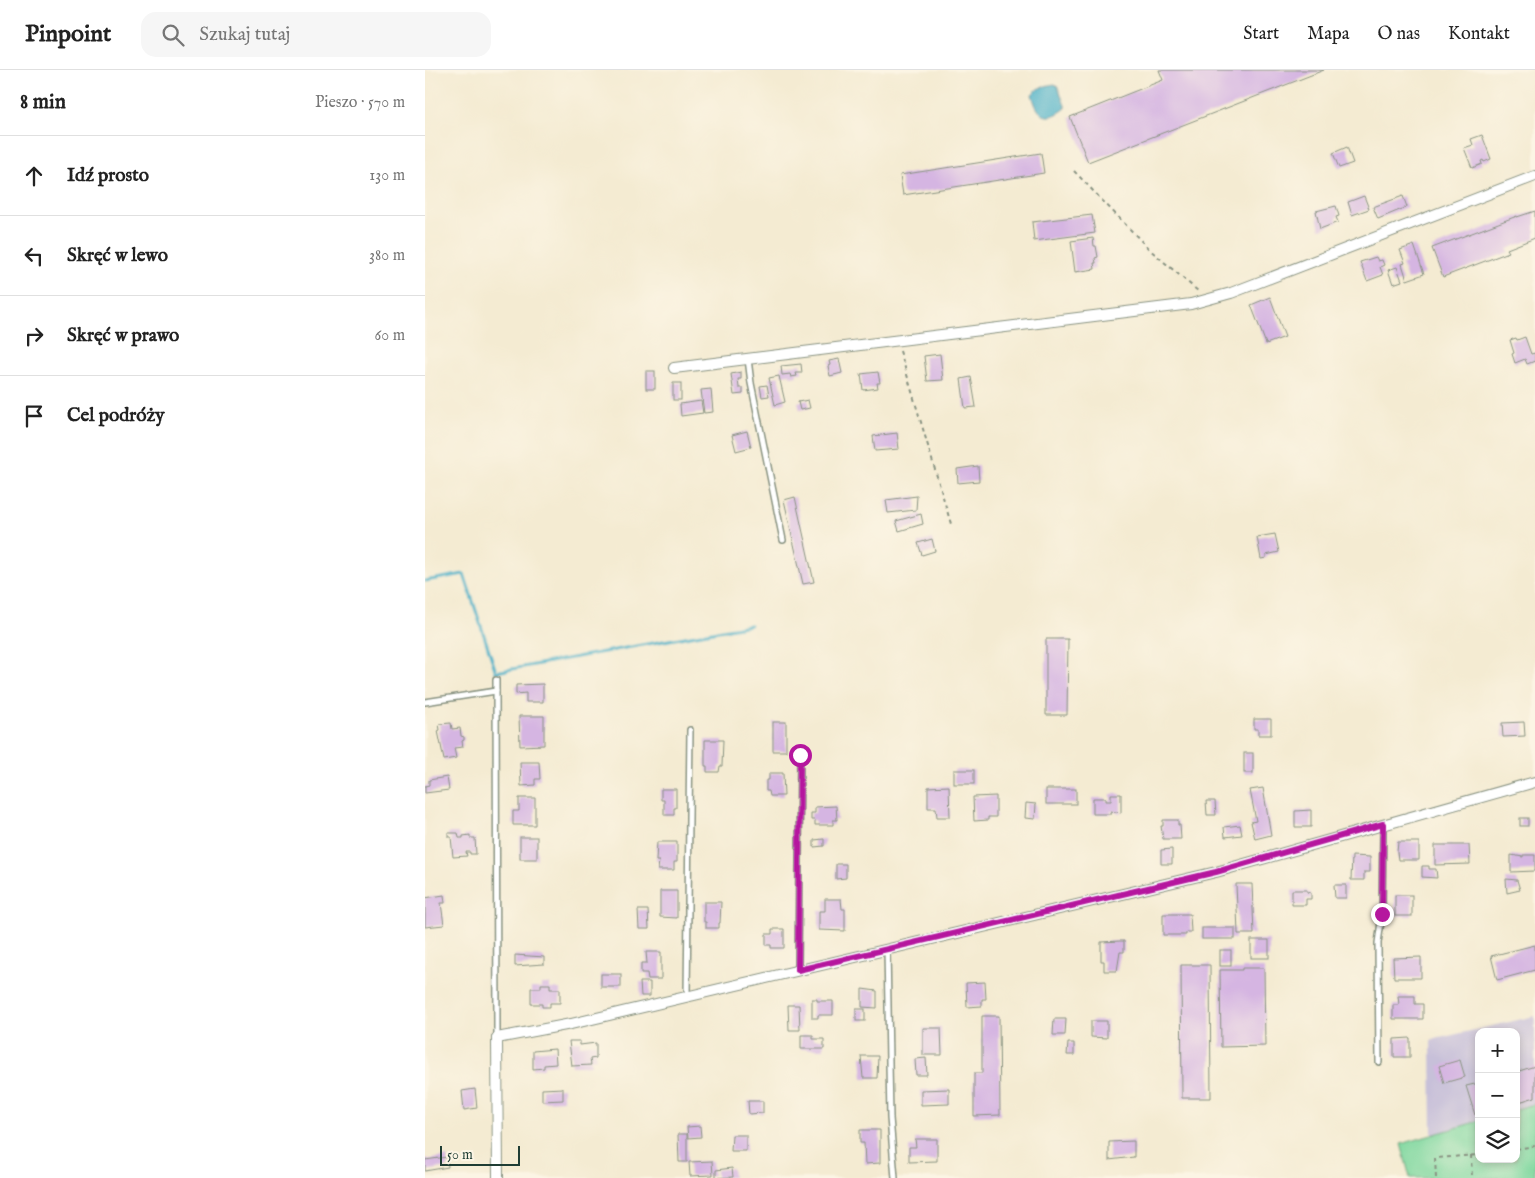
<!DOCTYPE html>
<html lang="pl">
<head>
<meta charset="utf-8">
<style>
	:root { --surface:#fff; --page:#f6f6f6; --text:#222; --muted:#767676; --line:#e0e0e0 }
	body { margin:0; font-family:"IM FELL English",serif; background:var(--page); color:var(--text) }
	.controls { position:absolute; right:15px; bottom:15px; display:grid; overflow:hidden; border-radius:10px; box-shadow:0 2px 8px #0003 }
	.controls button { width:45px; height:45px; display:grid; place-items:center; padding:0; border:0; border-bottom:1px solid var(--line); background:var(--surface); color:var(--text); font:25px sans-serif }
	.scale { position:absolute; left:15px; bottom:12px; width:80px; box-sizing:border-box; padding-left:5px; border:2px solid #1f3d34; border-top:0; font-size:14px; line-height:18px; white-space:nowrap; color:#1f3d34; -webkit-text-stroke:4px #fcf5e5; paint-order:stroke }
	.stop { position:absolute; width:15px; height:15px; margin:-11px; border:4px solid #b5179e; border-radius:50%; background:#fff }
	.stop.end { background:#b5179e; border-color:#fff; box-shadow:0 1px 5px #0008 }
	.list { margin:0; padding:0; list-style:none }
	h2 { display:flex; justify-content:space-between; align-items:center; height:65px; margin:0; padding:0 20px; font-size:21px }
	h2 small { font-size:16px; font-weight:400; color:var(--muted) }
	.list li { display:grid; grid-template-columns:32px 1fr auto; gap:15px; align-items:center; box-sizing:border-box; height:80px; padding:0 20px; border-top:1px solid var(--line) }
	.list b { display:block; font-size:19px; white-space:nowrap }
	.list em { font-size:16px; font-style:normal; color:var(--muted) }
	.icon { flex:none; width:28px; height:28px; fill:none; stroke:currentColor; stroke-width:2; stroke-linecap:round; stroke-linejoin:round }
	.map { position:relative; flex:none; width:1110px; height:1108px; overflow:hidden }
	header { display:flex; align-items:center; gap:30px; box-sizing:border-box; height:70px; padding:0 25px; background:var(--surface); border-bottom:1px solid var(--line) }
	header strong { font-size:24px }
	nav { display:flex; gap:28px; margin-inline-start:auto; font-size:18px }
	.search { width:350px; height:45px; background:var(--page); display:flex; align-items:center; gap:12px; box-sizing:border-box; padding:0 18px; border-radius:15px; color:var(--muted); font-size:19px }
	main { display:flex }
	aside { flex:1; background:var(--surface) }
	.map>svg:first-child { display:block }
</style>
</head>
<body>
<header>
<strong>Pinpoint</strong>
<div class="search"><svg class="icon" aria-label="search" viewBox="0 0 24 24"><circle cx="10" cy="10" r="6"/><path d="M15 15l6 6"/></svg>Szukaj tutaj</div>
<nav><a>Start</a><a>Mapa</a><a>O nas</a><a>Kontakt</a></nav>
</header>
<main>
<aside>
<h2>8 min<small>Pieszo · 570 m</small></h2>
<ul class="list">
<li><svg class="icon" aria-label="ahead" viewBox="0 0 24 24"><path d="M12 20V5M6 11l6-6 6 6"/></svg><div><b>Idź prosto</b></div><em>130 m</em></li>
<li><svg class="icon" aria-label="left" viewBox="0 0 24 24"><path d="M17 20v-9H6M10 6l-5 5 5 5"/></svg><div><b>Skręć w lewo</b></div><em>380 m</em></li>
<li><svg class="icon" aria-label="right" viewBox="0 0 24 24"><path d="M7 20v-9h11M14 6l5 5-5 5"/></svg><div><b>Skręć w prawo</b></div><em>60 m</em></li>
<li><svg class="icon" aria-label="arrive" viewBox="0 0 24 24"><path d="M6 21V4h12l-3 4 3 4H6"/></svg><div><b>Cel podróży</b></div></li>
</ul>
</aside>
<div class="map">
<svg width="1110" height="1108" viewBox="0 0 1110 1108">
	<rect width="100%" height="100%" fill="#fcf5e5"/>
	<filter id="ink" filterUnits="userSpaceOnUse"><feTurbulence type="fractalNoise" baseFrequency=".02" numOctaves="2"/><feDisplacementMap in="SourceGraphic" scale="10" xChannelSelector="R" yChannelSelector="G"/><feConvolveMatrix kernelMatrix="1 2 1 2 8 2 1 2 1" color-interpolation-filters="sRGB"/></filter>
	<filter id="wash" filterUnits="userSpaceOnUse"><feTurbulence type="fractalNoise" baseFrequency=".0096" numOctaves="4" result="noise"/><feDisplacementMap in="SourceGraphic" scale="20" xChannelSelector="R" yChannelSelector="G"/><feGaussianBlur stdDeviation="1.12" result="paint"/><feColorMatrix in="noise" values="0 0 0 0 0 0 0 0 0 0 0 0 0 0 0 0 0 1.4 0 .05"/><feComposite in="paint" operator="in"/></filter>
	<g filter="url(#wash)">
		<rect width="100%" height="100%" fill="#f4ebd2"/>
		<!-- industrial -->
		<path fill="#c7c0d9" d="M1110,946V1034L1091,1039V962H1054V1051L1007,1065L1006,970Z"/>
		<!-- green -->
		<path fill="#7dd79e" stroke="#4e8a69" d="M1110,1034V1108H985L976,1074L1054,1051V1089H1091V1039Z"/>
		<!-- water -->
		<path fill="#49b0c8" stroke="#34767e" d="M630,14L633,17L641,38C621,54 612,45 607,24C613,18 621,15 630,14Z"/>
		<g fill="none" stroke-linecap="round" stroke-linejoin="round">
			<!-- stream -->
			<path stroke="#49b0c8" stroke-width="3" d="M0,511L39,504L71,602L325,555"/>
		</g>
		<g id="blocks">
			<!-- building -->
			<g fill="#d5b5e2">
				<path d="M734,0H899L663,92L645,47L738,10Z"/>
				<path d="M1057,65L1066,89L1059,92L1058,90L1056,91L1057,94L1047,98L1039,78L1048,75L1046,69Z"/>
				<path d="M922,77L928,93L914,98L908,83Z"/>
				<path d="M616,83L619,103L478,125L475,105Z"/>
				<path d="M939,126L944,139L927,145L923,132Z"/>
				<path d="M978,126L982,137L953,149L948,137Z"/>
				<path d="M911,136L914,146L911,147L913,152L895,159L891,141Z"/>
				<path d="M1110,141V168L1082,179L1084,182L1018,207L1007,178L1092,146V147Z"/>
				<path d="M667,145L670,163L609,171L607,152Z"/>
				<path d="M668,168L669,176H671L673,187L670,188L671,193H669L670,199L650,202L646,171Z"/>
				<path d="M989,175L999,204L982,210L977,194L980,193L975,180Z"/>
				<path d="M951,187L953,191L957,190L959,195L955,197L958,205L942,211L935,192Z"/>
				<path d="M972,197L977,211L968,214L963,200Z"/>
				<path d="M845,227L860,267L841,274L826,235Z"/>
				<path d="M1100,267L1106,284L1110,283V291L1102,294L1100,289L1090,293L1087,284L1089,283L1085,270L1091,268L1092,270Z"/>
				<path d="M515,284L518,310L502,311L499,286Z"/>
				<path d="M414,289L417,303L405,306L403,296L405,295L404,291Z"/>
				<path d="M376,294L377,303H371L372,306L366,307L365,304L357,305L356,296Z"/>
				<rect x="221" y="301" width="9" height="18"/>
				<path d="M316,302V309H313L314,318H318V324L309,325L306,304Z"/>
				<path d="M453,302L455,313H452L453,318L438,320L436,304Z"/>
				<path d="M354,306L360,332L350,335L344,308Z"/>
				<path d="M546,307L551,337L540,338L536,309Z"/>
				<rect x="248" y="313" width="8" height="17"/>
				<path d="M342,315L344,326L337,327L335,316Z"/>
				<path d="M286,319L288,342L279,343L276,320Z"/>
				<path d="M383,330L385,338L375,340L373,332Z"/>
				<path d="M276,331L278,343L256,346L255,334Z"/>
				<path d="M322,361L326,377L311,381L307,365Z"/>
				<path d="M472,363L474,379L450,381L448,366Z"/>
				<path d="M553,396L554,411L533,413L532,399Z"/>
				<path d="M492,426L491,440L463,443L461,430Z"/>
				<path d="M370,427L389,512L378,514L359,430Z"/>
				<path d="M496,444L498,454L474,461L471,451Z"/>
				<path d="M850,464L854,482L841,485V488L836,489L832,467Z"/>
				<path d="M507,469L510,481L497,485L493,473Z"/>
				<path d="M621,569H643L642,645H621Z"/>
				<path d="M118,614V632H101V623L91,624V615Z"/>
				<path d="M94,646H119V675L95,676Z"/>
				<path d="M829,649H846V665H833V659H829Z"/>
				<rect x="348" y="652" width="13" height="29"/>
				<path d="M1099,652L1100,666L1078,667L1077,653Z"/>
				<path d="M26,653L27,659L35,658L36,666L39,667V670L37,671L38,677L29,678L31,688L19,690L13,661L15,660L14,654Z"/>
				<path d="M280,670H298L297,696H295L294,702H282V696H280Z"/>
				<rect x="819" y="683" width="9" height="20"/>
				<path d="M95,692H114L115,709H110V715L96,716Z"/>
				<rect x="529" y="700" width="20" height="14"/>
				<path d="M344,703H358L359,726H345L344,721H341V710H344Z"/>
				<path d="M22,707L24,720L0,723V716L4,715V710Z"/>
				<path d="M524,716L525,747H512L511,738H503V717Z"/>
				<path d="M838,718L846,765L830,769L826,752L831,751L825,720Z"/>
				<path d="M236,719H251V738H249V745H239V730H236Z"/>
				<rect x="621" y="719" width="30" height="15"/>
				<path d="M686,724H696V743L686,741V744H668V728H681V731H686Z"/>
				<path d="M571,726V747H563V750L549,751L548,727Z"/>
				<path d="M94,728H110V755H88V741H94Z"/>
				<path d="M781,731H790L791,745H782Z"/>
				<path d="M601,733L611,734L610,749L600,748Z"/>
				<path d="M411,736L412,750H408V755H390V750H386V743H390V737Z"/>
				<path d="M886,740V757H870V741Z"/>
				<rect x="1095" y="748" width="8" height="8"/>
				<path d="M738,750H753V755H755L756,769H738L736,756H738Z"/>
				<path d="M815,755L817,765L800,767L799,757Z"/>
				<path d="M23,763H33L34,768H38V766L45,765V768H50L51,784H45V782H41L42,786L28,787L26,767H23Z"/>
				<rect x="95" y="767" width="17" height="22"/>
				<path d="M399,769V776L389,777V770Z"/>
				<path d="M232,772H252V792H249V800H233L234,791H231Z"/>
				<path d="M973,772H994V790H973L972,782Z"/>
				<path d="M1010,775H1044L1045,794L1010,795Z"/>
				<path d="M747,779V794H736V780Z"/>
				<path d="M1086,785L1098,787V785H1110V801L1086,802Z"/>
				<path d="M927,786L945,787V802H939V810H926Z"/>
				<path d="M411,794H421V808L411,809Z"/>
				<path d="M997,796H1004V799H1011L1012,808L997,807Z"/>
				<path d="M1081,809L1092,810L1095,820L1082,823Z"/>
				<path d="M811,814H827L829,864H813Z"/>
				<path d="M909,815H921V828H910Z"/>
				<path d="M867,820H882V822L886,823V829H881V835H867Z"/>
				<path d="M235,821H252V848L235,847Z"/>
				<path d="M19,825L20,833H16L19,855L0,857V828Z"/>
				<rect x="970" y="825" width="17" height="21"/>
				<path d="M400,829H416L417,839H420V861L394,860V841H400Z"/>
				<path d="M279,832H296L295,853H294V858H281V852H279Z"/>
				<path d="M213,840H223L224,859H214Z"/>
				<path d="M738,844H765L766,862H761V865H738Z"/>
				<rect x="777" y="858" width="33" height="11"/>
				<path d="M347,859H359V878H346V875H341V864H347Z"/>
				<rect x="826" y="870" width="18" height="18"/>
				<path d="M695,871H699V882H695L692,901H679V891H676V872Z"/>
				<path d="M1110,875V900L1072,910L1066,886Z"/>
				<rect x="795" y="880" width="11" height="16"/>
				<path d="M221,882H236V909H223L222,903H216V893H222Z"/>
				<path d="M90,885L119,887V894L90,896Z"/>
				<path d="M996,887V908H969L968,888Z"/>
				<path d="M756,895H785L786,1028H757Z"/>
				<path d="M817,898H839L840,976L796,977L795,900H817Z"/>
				<rect x="176" y="904" width="20" height="13"/>
				<path d="M215,912H225V926H216Z"/>
				<path d="M560,912L561,929H557V936L542,937L541,913Z"/>
				<path d="M116,914H125V919H135V933H125V937H117V934H106V918H116Z"/>
				<path d="M437,919L452,921V938L437,937Z"/>
				<path d="M973,926H990V934H998V949H968V935H974Z"/>
				<path d="M387,929H392V931H408V945H393V948H387Z"/>
				<path d="M363,935H374L375,960H364Z"/>
				<rect x="431" y="939" width="9" height="12"/>
				<path d="M557,946H574L575,1045L549,1046V1003H557Z"/>
				<path d="M629,949H641L640,965H628Z"/>
				<path d="M666,951H682V968L666,967Z"/>
				<path d="M498,958H516L517,985H498Z"/>
				<path d="M376,965H388V969H399V979H376Z"/>
				<path d="M985,968V987H969V969Z"/>
				<path d="M144,971H155V975L171,973V988L165,989L166,995L147,996Z"/>
				<path d="M643,973H649V985H642Z"/>
				<path d="M130,979L131,994L119,995V998L108,999V981Z"/>
				<path d="M436,986H453L452,1008H438Z"/>
				<path d="M501,988L502,1005H491L490,989Z"/>
				<path d="M1035,990L1040,1007L1019,1013L1014,996Z"/>
				<path d="M1110,996V1027L1091,1033V1002Z"/>
				<path d="M1054,1013V1044L1050,1045L1041,1016Z"/>
				<path d="M138,1018V1030L117,1031V1019Z"/>
				<path d="M50,1019L52,1038L39,1040L37,1021Z"/>
				<path d="M524,1019V1034L496,1035V1020Z"/>
				<path d="M323,1031H338V1043L324,1044Z"/>
				<path d="M275,1056L276,1067L263,1068L262,1057Z"/>
				<path d="M435,1060H455V1093L440,1094L439,1073H435Z"/>
				<path d="M253,1064H262V1092H254Z"/>
				<path d="M307,1065H321V1081H306Z"/>
				<path d="M490,1069H512V1091L484,1092V1077H491Z"/>
				<path d="M709,1071V1087L684,1090V1072Z"/>
				<path d="M22,1087L23,1097L0,1101V1090Z"/>
				<path d="M287,1091L288,1105L265,1106L264,1092Z"/>
				<path d="M307,1098L308,1107L291,1108V1100Z"/>
			</g>
		</g>
	</g>
	<g filter="url(#ink)">
		<use href="#blocks" fill-opacity="0" stroke="#8a9483" stroke-width="1"/>
		<g fill="none" stroke-linecap="round" stroke-linejoin="round">
			<defs>
				<g id="service">
					<path d="M323,289L326,313L358,470"/>
					<path d="M71,610L72,967"/>
					<path d="M0,632L71,621"/>
					<path d="M462,879L465,1048L470,1108"/>
					<path d="M373,900L375,685"/>
					<path d="M262,926L265,660"/>
					<path d="M954,992L953,873L957,845L958,755"/>
				</g>
				<g id="minor">
					<path d="M249,298L766,234L806,223L1110,106"/>
					<path d="M73,1108L72,968L146,954L791,802L1110,712"/>
				</g>
			</defs>
			<!-- service casing -->
			<use href="#service" stroke="#8a9483" stroke-width="8"/>
			<!-- minor casing -->
			<use href="#minor" stroke="#8a9483" stroke-width="12"/>
			<!-- path -->
			<g stroke="#8a9483" stroke-width="2" stroke-dasharray="4 4" stroke-linecap="butt">
				<path d="M649,101L724,179L774,222"/>
				<path d="M475,281L526,454"/>
				<path d="M1091,1079L1110,1076"/>
				<path d="M1046,1085L1047,1108"/>
				<path d="M1011,1108L1010,1088L1054,1085"/>
			</g>
			<!-- service -->
			<use href="#service" stroke="#fff" stroke-width="5"/>
			<!-- minor -->
			<use href="#minor" stroke="#fff" stroke-width="10"/>
		</g>
	</g>
	<g fill="none" stroke-linecap="round" stroke-linejoin="round" filter="url(#ink)">
		<!-- route -->
		<path stroke="#b5179e" stroke-width="6" d="M375,685L373,900L791,802L958,754L957,844"/>
	</g>
</svg>
<div class="controls">
<button>+</button>
<button>−</button>
<button><svg class="icon" aria-label="layers" viewBox="0 0 24 24"><path d="M12 4l9 5-9 5-9-5zM3 14l9 5 9-5"/></svg></button>
</div>
<div class="scale">50 m</div>
<div class="stop" style="left:375px;top:685px"></div>
<div class="stop end" style="left:957px;top:844px"></div>
</div>
</main>
</body>
</html>
